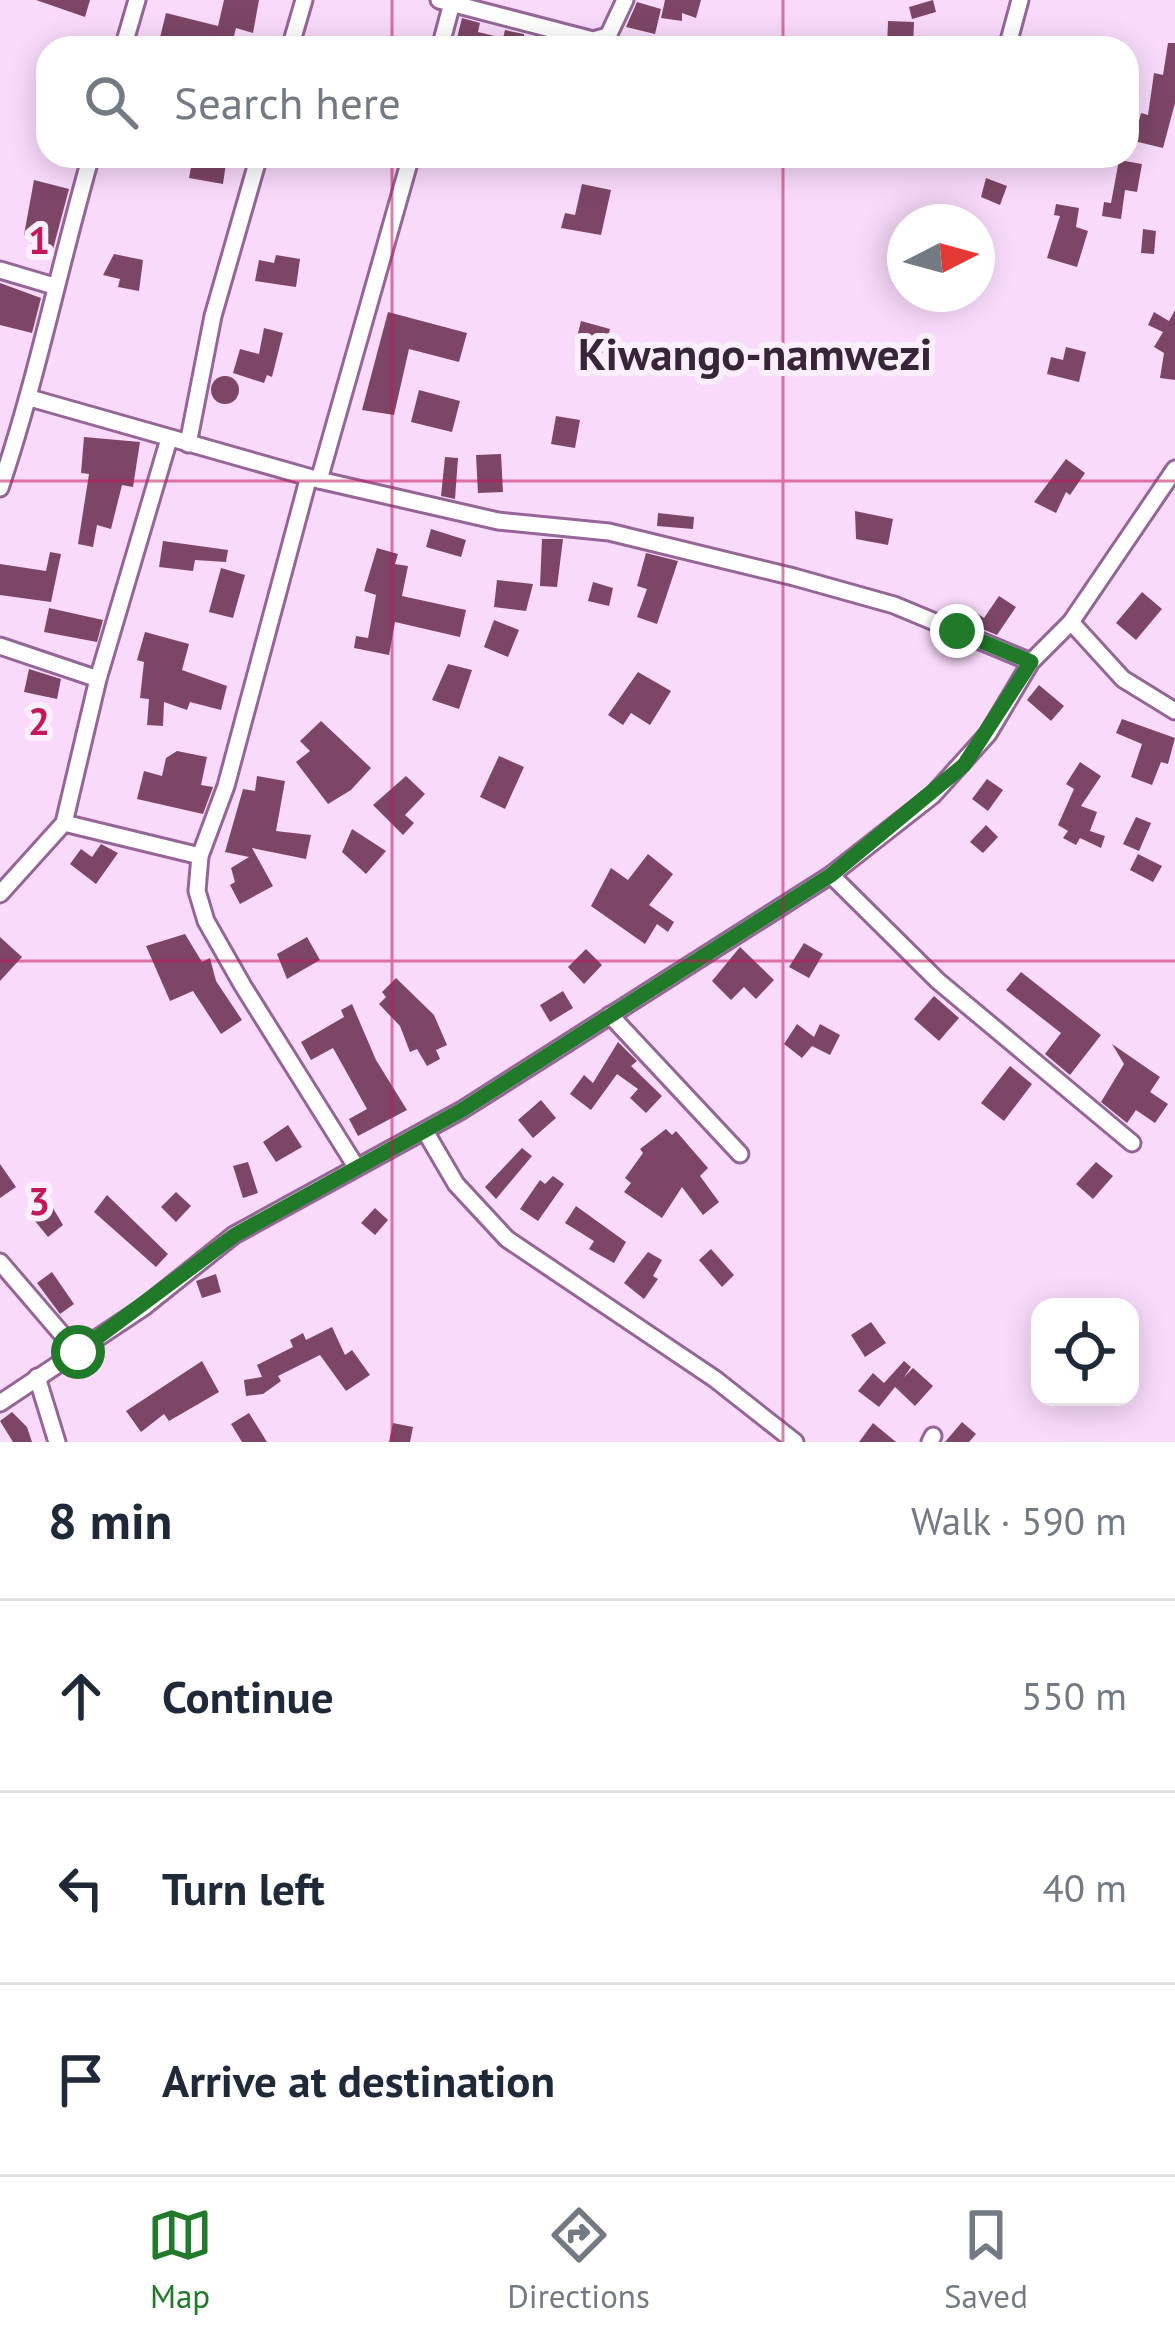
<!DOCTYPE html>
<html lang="en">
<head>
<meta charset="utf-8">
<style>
	:root { --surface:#fff; --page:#f6f6f7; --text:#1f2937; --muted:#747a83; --line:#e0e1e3; --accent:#207a29 }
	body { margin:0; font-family:"PT Sans",sans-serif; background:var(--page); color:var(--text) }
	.controls { position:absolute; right:36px; bottom:36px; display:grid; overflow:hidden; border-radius:24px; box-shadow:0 6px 30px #0003 }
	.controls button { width:108px; height:108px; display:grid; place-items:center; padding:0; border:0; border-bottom:3px solid var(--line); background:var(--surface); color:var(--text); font:60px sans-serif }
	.compass { position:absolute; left:887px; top:204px; width:108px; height:108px; border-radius:50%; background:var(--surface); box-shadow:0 6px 30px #0003; rotate:84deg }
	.stop { position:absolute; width:36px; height:36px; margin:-27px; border:9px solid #207a29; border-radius:50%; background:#fff }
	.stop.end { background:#207a29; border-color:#fff; box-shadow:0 3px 12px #0008 }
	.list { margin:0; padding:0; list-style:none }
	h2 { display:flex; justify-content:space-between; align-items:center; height:156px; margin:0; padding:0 48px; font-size:51px }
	h2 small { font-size:39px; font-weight:400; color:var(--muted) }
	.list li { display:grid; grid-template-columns:78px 1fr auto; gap:36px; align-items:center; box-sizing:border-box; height:192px; padding:0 48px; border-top:3px solid var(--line) }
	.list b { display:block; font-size:45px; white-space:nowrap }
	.list em { font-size:39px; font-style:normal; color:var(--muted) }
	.icon { flex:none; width:66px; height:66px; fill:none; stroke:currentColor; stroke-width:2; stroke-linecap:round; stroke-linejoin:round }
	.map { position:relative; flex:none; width:1175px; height:1442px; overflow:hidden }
	.search { position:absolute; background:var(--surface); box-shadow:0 6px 30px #0003; left:36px; right:36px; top:36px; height:132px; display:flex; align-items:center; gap:30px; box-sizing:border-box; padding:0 42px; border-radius:36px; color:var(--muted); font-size:45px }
	.sheet { height:732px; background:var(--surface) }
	nav { display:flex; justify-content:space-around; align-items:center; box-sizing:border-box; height:168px; border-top:3px solid var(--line); background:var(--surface); font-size:33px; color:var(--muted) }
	nav a { display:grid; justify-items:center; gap:6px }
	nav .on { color:var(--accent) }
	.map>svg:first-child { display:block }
</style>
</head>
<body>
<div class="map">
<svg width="1175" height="1442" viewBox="0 0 1175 1442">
	<rect width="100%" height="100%" fill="#f9dafb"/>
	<!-- building -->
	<g fill="#7d4666">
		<path d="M36,0H90L85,17Z"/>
		<path d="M224,0H259L253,33L236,28L231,48L158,46L166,13L218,26Z"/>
		<path d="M665,0H701L696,18L682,13V21L661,18Z"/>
		<path d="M933,0L936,12L912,19L909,7Z"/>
		<path d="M637,2L661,9L655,34L626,27Z"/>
		<path d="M462,18L480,23L478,32L503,38L505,30L524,34L525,48L456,42Z"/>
		<path d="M888,21L914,22L913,48H887Z"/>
		<path d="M1168,43H1175V103L1163,148L1134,141L1141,113L1148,115L1154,73L1163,75Z"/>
		<path d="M193,156H227L223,184L189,178Z"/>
		<path d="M1119,160L1142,164L1137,192L1125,190L1121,219L1102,216L1104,202L1111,203Z"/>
		<path d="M986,178L1007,186L1000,205L981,197Z"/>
		<path d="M34,180L69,189L52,253L30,247L33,237L24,235Z"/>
		<path d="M582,184L611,190L601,235L561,228L565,213L575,215Z"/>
		<path d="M1056,204L1079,208L1076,227L1088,231L1077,267L1047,258L1060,216L1054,215Z"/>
		<path d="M1143,229L1156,231L1154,254L1141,253Z"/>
		<path d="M114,254L143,260L139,291L118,287L120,279L103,275Z"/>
		<path d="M276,255L300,259L296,287L255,281L259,260L274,263Z"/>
		<path d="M0,283L41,298L32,333L0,325Z"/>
		<path d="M1175,310V380L1160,378L1164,353L1154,347L1163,332L1148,325L1154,312L1169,321Z"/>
		<path d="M388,312L467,333L459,362L409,349L394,415L362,410Z"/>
		<path d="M581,321L610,329L604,353L575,345Z"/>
		<path d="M264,328L283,333L272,377L267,375L264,383L233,373L240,349L259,354Z"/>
		<path d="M1066,347L1086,352L1079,382L1047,374L1051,357L1063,360Z"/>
		<circle cx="225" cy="390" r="14"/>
		<path d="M419,390L460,401L452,432L411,422Z"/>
		<path d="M556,416L580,420L575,448L551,444Z"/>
		<path d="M84,437L140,442L133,487L122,485L111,529L97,525L93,547L78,544L89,474L81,473Z"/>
		<path d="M501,454L503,492L478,493L476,455Z"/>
		<path d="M445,457L458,458L455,499L441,496Z"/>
		<path d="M1066,459L1085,473L1070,495L1066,492L1056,513L1034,502Z"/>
		<path d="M855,511L893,519L888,545L856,539Z"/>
		<path d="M658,513L694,517L693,529L657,526Z"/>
		<path d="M431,529L466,540L461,557L426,547Z"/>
		<path d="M542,539H563L557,587L540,586Z"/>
		<path d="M163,541L228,550L226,562L195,560L193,571L159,567Z"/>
		<path d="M377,548L398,554L395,564L408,566L402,596L466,610L460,637L395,622L389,655L354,648L356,636L368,638L376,595L364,591Z"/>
		<path d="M50,552L61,554L51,602L0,595V564L46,571Z"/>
		<path d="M646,553L678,561L657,624L637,617L647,589L637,586Z"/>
		<path d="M221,568L245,575L233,618L209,612Z"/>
		<path d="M497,580L533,584L526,611L494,607Z"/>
		<path d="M593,582L613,588L609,606L588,601Z"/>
		<path d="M1142,592L1162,609L1136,640L1116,623Z"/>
		<path d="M999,596L1016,607L997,635L968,623L975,612L984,618Z"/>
		<path d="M49,608L103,620L97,642L44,632Z"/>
		<path d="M494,620L519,630L508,657L484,647Z"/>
		<path d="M145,632L189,644L182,670L227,686L221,710L190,702L187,710L164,702L163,726L147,725L149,699L140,698L144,662L137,660Z"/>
		<path d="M448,664L472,670L459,709L432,700Z"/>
		<path d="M29,669L61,679L57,699L24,692Z"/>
		<path d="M638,672L671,691L650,725L631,713L623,725L608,715Z"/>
		<path d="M1039,685L1064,706L1051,721L1027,700Z"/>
		<path d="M1122,719L1175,738L1168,764L1161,762L1152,785L1131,777L1142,744L1116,733Z"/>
		<path d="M321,721L371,768L351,790L328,804L296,762L310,751L300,741Z"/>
		<path d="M177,751L207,757L201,785L213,787L203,814L137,799L144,771L162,776L166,758Z"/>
		<path d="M499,756L524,767L505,809L480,797Z"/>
		<path d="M1080,762L1101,776L1081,806L1097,812L1090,831L1105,836L1101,848L1080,838L1076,845L1063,838L1068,831L1058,825L1074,789L1066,784Z"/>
		<path d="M257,776L285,781L276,831L311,835L306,859L252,848L273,886L240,904L230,885L235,882L231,868L249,857L225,852L243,789L255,791Z"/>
		<path d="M406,776L425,794L405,815L414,823L403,835L373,805Z"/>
		<path d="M987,779L1003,790L988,811L972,799Z"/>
		<path d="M1136,817L1151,823L1139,851L1123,844Z"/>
		<path d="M986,825L998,837L983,853L970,842Z"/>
		<path d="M352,829L386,851L366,874L342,852Z"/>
		<path d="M101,844L118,853L96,884L70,864L81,849L92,857Z"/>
		<path d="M648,854L673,874L649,905L674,922L668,932L657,924L645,944L591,906L611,868L628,880Z"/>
		<path d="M1138,854L1162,866L1153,882L1130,870Z"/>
		<path d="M185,934L202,962L210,958L216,981L242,1020L221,1034L193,991L170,1001L146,946Z"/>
		<path d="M0,937L22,957L0,981Z"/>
		<path d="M307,937L320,960L287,979L277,954Z"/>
		<path d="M804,943L823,954L809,978L789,967Z"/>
		<path d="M740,947L774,980L756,999L744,987L731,1000L712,981Z"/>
		<path d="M586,949L602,965L584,984L568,967Z"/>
		<path d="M1021,972L1101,1035L1070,1075L1045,1054L1061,1033L1006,990Z"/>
		<path d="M396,978L434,1015L447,1045L436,1050L440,1059L427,1066L417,1049L410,1052L400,1026L379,1004L386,997L382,992Z"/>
		<path d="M563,991L573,1008L550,1022L540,1005Z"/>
		<path d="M934,996L959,1018L939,1041L914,1019Z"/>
		<path d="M352,1004L376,1060L407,1110L358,1136L349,1119L367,1109L333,1048L311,1060L301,1042L344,1017L341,1010Z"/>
		<path d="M797,1024L814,1037L820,1024L840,1035L830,1055L812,1046L802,1058L784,1044Z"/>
		<path d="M618,1042L637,1061L631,1066L662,1096L646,1113L630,1098L638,1089L617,1074L591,1110L570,1094L584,1075L593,1083Z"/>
		<path d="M1112,1044L1160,1077L1150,1092L1168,1104L1155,1123L1136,1110L1127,1123L1101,1102L1124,1064Z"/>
		<path d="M1010,1066L1032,1084L1004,1121L981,1103Z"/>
		<path d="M541,1100L556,1118L533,1138L518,1120Z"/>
		<path d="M288,1125L302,1147L276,1162L263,1142Z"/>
		<path d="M666,1129L672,1135L676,1131L708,1168L700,1176L719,1202L703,1215L682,1187L662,1218L624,1192L631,1183L625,1178L643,1153L640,1149Z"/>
		<path d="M522,1148L532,1156L496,1199L485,1187Z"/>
		<path d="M248,1162L258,1193L243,1198L233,1166Z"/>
		<path d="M1096,1162L1113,1176L1093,1199L1076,1184Z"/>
		<path d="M0,1164L16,1187L0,1198Z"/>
		<path d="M553,1176L564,1184L538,1221L520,1209L540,1180L545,1184Z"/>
		<path d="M176,1192L191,1206L176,1222L161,1207Z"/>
		<path d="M107,1195L168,1254L156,1267L94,1212Z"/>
		<path d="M47,1198L63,1225L48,1237L31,1216Z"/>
		<path d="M576,1206L626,1242L614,1263L589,1249L594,1241L565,1223Z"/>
		<path d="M375,1208L388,1220L375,1235L361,1223Z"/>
		<path d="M711,1249L734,1275L722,1287L699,1260Z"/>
		<path d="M648,1252L662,1260L653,1276L658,1279L644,1299L624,1283Z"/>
		<path d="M52,1272L74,1304L60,1314L37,1283Z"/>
		<path d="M216,1274L221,1292L202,1298L196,1281Z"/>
		<path d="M871,1322L886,1343L865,1357L851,1335Z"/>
		<path d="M332,1327L345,1355L352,1350L370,1375L346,1391L320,1355L278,1376L281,1381L263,1394L246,1396L244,1380L262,1377L257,1365L293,1347L290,1340L303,1333L306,1340Z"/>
		<path d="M202,1361L219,1392L169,1421L164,1414L141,1432L126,1411Z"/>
		<path d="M904,1361L911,1367L904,1377L913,1368L933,1386L915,1406L895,1387L879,1407L858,1391L873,1373L884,1383Z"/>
		<path d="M12,1412L27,1427L32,1442H13L0,1421Z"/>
		<path d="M249,1413L267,1442H242L231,1424Z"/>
		<path d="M962,1422L976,1434L969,1442H945Z"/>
		<path d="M393,1423L413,1427L410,1442H389Z"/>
		<path d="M873,1423L896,1442H859Z"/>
	</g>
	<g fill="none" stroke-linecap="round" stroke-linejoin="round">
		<defs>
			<g id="minor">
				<path d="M439,0L593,40L608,36L625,0"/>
				<path d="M123,48L137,0"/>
				<path d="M290,48L304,0"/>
				<path d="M440,48L452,3"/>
				<path d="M1007,48L1020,0"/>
				<path d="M0,270L54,286"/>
				<path d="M30,398L319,480L411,156"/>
				<path d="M188,444L213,316L259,156"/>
				<path d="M308,480L226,786L200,856L197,891L206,921L243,986L355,1165"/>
				<path d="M319,480L498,521L609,532L794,577L894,605L1031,662"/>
				<path d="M0,488C37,379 59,267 91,156"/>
				<path d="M1071,622L1123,679L1175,711"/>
				<path d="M0,646L98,679"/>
				<path d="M64,823L200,856"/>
				<path d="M831,875L938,981L1132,1143"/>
				<path d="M0,894L64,823L98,679L169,439"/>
				<path d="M610,1015L740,1154"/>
				<path d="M425,1131L456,1184L507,1239L715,1379L795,1442"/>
				<path d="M0,1262L78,1353"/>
				<path d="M37,1377L57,1442"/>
				<path d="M0,1403L144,1307L234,1235L462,1110L831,875L933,795L988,734L1031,662L1071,622L1175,469"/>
				<path d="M930,1442L933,1436"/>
			</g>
		</defs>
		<!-- minor casing -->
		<use href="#minor" stroke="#956598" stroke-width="21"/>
		<!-- minor -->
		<use href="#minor" stroke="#fff" stroke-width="15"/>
	</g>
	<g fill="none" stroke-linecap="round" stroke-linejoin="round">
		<!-- route -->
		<path stroke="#207a29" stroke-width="15" d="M78,1352L235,1235L462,1110L831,875L964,765L1031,662L957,631"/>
	</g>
	<!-- grid -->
	<path fill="none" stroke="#c2185b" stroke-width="3" stroke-opacity="0.55" d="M392,0V48M783,0V48M392,156V1442M783,156V1442M0,481H1175M0,961H1175"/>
	<g text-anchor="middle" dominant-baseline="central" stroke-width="12" stroke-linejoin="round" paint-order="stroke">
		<!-- quarter labels -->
		<g font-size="45" font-weight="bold" fill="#39253a" stroke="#faeffa">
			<text x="755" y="353">Kiwango-namwezi</text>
		</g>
	</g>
	<g font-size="39" text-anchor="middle" font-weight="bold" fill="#c2185b" stroke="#faeffa" stroke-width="12" stroke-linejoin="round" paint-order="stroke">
		<text x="39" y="254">1</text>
		<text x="39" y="735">2</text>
		<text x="39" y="1215">3</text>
	</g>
</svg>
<div class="controls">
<button><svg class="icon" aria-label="locate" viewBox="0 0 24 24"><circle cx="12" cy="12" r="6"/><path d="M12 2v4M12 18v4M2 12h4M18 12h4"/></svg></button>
</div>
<svg class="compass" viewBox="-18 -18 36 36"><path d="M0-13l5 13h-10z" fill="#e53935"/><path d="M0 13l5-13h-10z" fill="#747a83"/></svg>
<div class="stop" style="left:78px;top:1352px"></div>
<div class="stop end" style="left:957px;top:631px"></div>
<div class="search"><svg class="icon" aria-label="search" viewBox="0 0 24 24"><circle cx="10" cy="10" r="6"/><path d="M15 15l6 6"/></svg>Search here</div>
</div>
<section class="sheet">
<h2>8 min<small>Walk · 590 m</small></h2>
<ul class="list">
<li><svg class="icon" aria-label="ahead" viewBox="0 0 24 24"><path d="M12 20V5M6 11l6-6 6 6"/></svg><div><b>Continue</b></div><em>550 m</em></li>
<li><svg class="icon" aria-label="left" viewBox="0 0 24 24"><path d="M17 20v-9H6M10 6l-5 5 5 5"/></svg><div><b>Turn left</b></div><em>40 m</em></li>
<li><svg class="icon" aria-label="arrive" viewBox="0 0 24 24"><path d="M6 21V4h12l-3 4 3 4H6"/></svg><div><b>Arrive at destination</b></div></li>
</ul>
</section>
<nav>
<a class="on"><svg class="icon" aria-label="map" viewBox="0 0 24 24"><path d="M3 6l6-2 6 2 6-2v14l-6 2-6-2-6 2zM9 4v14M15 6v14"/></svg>Map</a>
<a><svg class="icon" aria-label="directions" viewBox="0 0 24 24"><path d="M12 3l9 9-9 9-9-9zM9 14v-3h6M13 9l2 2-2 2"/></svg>Directions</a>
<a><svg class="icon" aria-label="saved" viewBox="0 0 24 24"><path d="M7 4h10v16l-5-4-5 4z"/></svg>Saved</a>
</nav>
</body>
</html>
